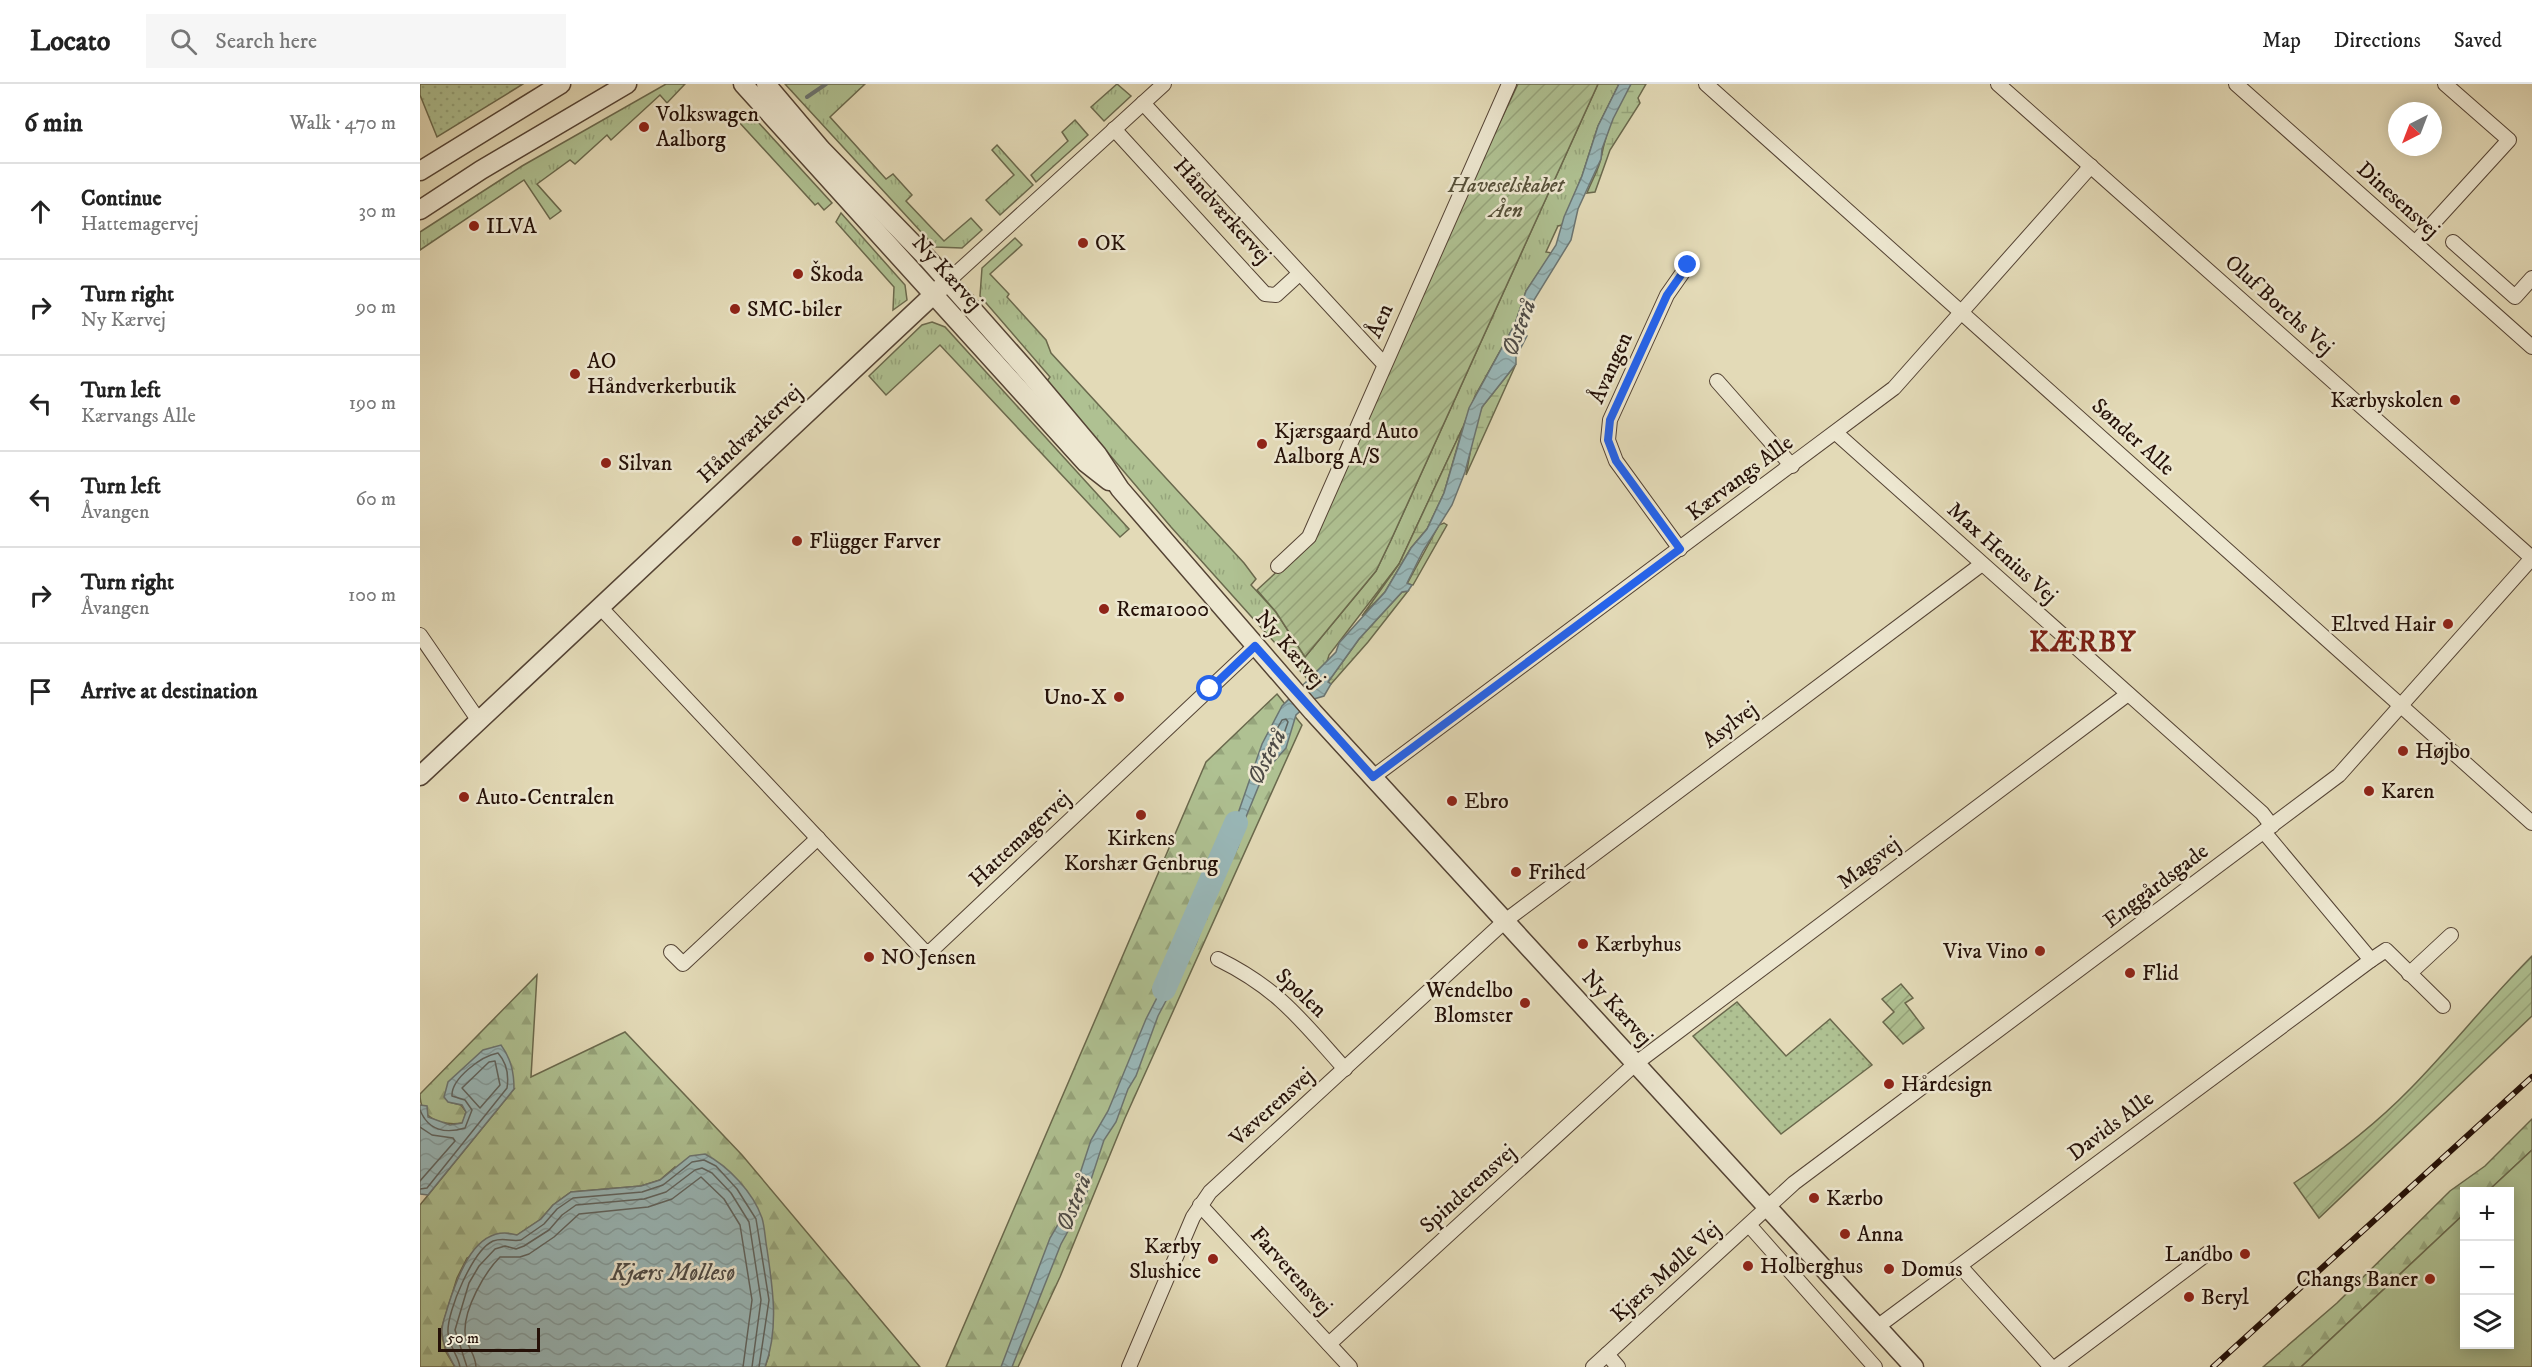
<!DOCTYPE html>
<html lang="en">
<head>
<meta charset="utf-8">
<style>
	:root { --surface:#fff; --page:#f6f6f6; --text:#222; --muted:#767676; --line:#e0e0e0 }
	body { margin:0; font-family:"IM FELL DW Pica",serif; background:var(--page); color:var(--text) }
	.controls { position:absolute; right:18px; bottom:18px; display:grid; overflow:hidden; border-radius:0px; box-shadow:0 3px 15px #0003 }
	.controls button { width:54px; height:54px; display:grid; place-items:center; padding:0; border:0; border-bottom:2px solid var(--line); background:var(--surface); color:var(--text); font:30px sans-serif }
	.compass { position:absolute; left:1968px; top:18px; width:54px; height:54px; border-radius:50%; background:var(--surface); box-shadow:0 3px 15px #0003; rotate:222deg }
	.scale { position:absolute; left:18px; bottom:15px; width:102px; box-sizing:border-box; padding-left:6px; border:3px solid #251108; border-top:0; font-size:16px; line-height:21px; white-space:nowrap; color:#251108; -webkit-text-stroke:4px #ede7d0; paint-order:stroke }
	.stop { position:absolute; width:18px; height:18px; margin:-14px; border:4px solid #2563eb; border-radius:50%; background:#fff }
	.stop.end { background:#2563eb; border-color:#fff; box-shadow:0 2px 6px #0008 }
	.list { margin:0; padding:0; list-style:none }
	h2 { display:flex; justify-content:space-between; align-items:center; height:78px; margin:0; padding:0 24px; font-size:26px }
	h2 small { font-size:20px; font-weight:400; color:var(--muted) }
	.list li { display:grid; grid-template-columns:39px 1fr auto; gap:18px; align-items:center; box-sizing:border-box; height:96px; padding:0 24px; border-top:2px solid var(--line) }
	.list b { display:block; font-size:22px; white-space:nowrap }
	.list p { margin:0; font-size:20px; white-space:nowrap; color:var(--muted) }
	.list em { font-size:20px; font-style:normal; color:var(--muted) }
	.icon { flex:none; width:33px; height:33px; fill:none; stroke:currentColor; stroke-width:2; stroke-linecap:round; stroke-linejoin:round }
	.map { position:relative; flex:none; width:2112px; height:1283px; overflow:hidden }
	header { display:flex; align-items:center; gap:36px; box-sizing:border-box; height:84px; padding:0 30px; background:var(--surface); border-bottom:2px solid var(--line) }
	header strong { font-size:28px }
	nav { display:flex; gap:33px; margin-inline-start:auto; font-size:21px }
	.search { width:420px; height:54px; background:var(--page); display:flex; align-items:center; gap:15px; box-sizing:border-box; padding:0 21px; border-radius:0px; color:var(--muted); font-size:22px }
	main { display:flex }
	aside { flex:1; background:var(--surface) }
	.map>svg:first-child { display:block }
</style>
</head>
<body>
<header>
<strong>Locato</strong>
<div class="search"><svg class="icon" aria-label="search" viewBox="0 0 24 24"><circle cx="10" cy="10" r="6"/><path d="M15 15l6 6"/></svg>Search here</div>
<nav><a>Map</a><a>Directions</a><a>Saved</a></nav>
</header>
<main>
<aside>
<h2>6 min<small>Walk · 470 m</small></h2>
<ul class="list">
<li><svg class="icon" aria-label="ahead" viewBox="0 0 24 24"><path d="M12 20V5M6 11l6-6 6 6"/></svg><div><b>Continue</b><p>Hattemagervej</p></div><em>30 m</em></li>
<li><svg class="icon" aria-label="right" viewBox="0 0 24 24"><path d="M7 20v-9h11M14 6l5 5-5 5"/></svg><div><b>Turn right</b><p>Ny Kærvej</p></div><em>90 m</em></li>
<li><svg class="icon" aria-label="left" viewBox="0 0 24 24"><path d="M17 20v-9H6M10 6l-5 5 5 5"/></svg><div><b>Turn left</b><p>Kærvangs Alle</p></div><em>190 m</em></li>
<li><svg class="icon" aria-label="left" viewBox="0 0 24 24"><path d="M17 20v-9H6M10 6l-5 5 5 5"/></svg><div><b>Turn left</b><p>Åvangen</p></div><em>60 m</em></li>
<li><svg class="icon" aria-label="right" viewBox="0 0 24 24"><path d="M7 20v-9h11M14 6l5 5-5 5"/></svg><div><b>Turn right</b><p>Åvangen</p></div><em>100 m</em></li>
<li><svg class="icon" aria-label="arrive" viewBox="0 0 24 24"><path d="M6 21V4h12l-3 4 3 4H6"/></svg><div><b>Arrive at destination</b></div></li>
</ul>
</aside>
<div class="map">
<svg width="2112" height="1283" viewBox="0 0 2112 1283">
	<defs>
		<pattern id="grass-tufts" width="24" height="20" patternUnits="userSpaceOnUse" patternTransform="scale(1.5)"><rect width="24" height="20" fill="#afc192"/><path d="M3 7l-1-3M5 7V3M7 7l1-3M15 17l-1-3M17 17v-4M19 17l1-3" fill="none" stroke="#96a57c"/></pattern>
		<pattern id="forest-firs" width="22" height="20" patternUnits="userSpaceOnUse" patternTransform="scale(1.5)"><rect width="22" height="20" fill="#afc192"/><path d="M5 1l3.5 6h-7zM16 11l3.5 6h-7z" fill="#96a57c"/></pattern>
		<pattern id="wetland-marsh" width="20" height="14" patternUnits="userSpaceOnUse" patternTransform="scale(1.5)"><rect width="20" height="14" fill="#afc192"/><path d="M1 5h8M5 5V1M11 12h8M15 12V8" fill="none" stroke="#96a57c"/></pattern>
		<pattern id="park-dots" width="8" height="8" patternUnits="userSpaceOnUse" patternTransform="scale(1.5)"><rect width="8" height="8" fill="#afc192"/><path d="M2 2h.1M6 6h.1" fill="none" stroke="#96a57c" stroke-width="1.8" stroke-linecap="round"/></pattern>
		<pattern id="garden-furrows" width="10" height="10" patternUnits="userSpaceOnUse" patternTransform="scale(1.5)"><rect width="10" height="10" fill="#afc192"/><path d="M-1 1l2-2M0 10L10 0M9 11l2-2" fill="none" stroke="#96a57c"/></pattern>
		<pattern id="water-waves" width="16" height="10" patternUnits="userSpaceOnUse" patternTransform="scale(1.5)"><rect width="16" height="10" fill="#99b8b9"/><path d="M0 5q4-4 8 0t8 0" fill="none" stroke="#849d9e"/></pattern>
	</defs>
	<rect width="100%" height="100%" fill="#e3dab7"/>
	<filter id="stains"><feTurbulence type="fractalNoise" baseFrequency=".00333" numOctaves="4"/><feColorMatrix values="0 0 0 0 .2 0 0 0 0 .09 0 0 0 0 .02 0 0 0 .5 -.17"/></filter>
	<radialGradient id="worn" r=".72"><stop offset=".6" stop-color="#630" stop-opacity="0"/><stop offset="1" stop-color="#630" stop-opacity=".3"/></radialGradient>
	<!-- grass -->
	<g fill="url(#grass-tufts)" stroke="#6a694d" stroke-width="1.5">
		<path d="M246,0H265L247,19L240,11L191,56L187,51L155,80L150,76L117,100L141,127L130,135L104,96L0,166V148L102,82Z"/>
		<path d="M365,0H445L410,33L466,95L473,90L492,111L486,117L524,157L551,134L562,146L542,164L515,163Z"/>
		<path d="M697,0L711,12L684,37L671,23Z"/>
		<path d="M1178,0H1199L1178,42L1162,92L1142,141L1138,142L1126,168L1132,169L1106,207L1095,240L1055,312L1043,343L979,480L909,571L907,578L889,597L751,443L627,297L630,293L560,212L562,184L595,154L602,161L570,190L589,210L587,213L626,256L631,269L824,479L836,495L831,501L856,528L885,573L956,487L971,456Z"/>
		<path d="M328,27L412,119L404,126L398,119L395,121L318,37Z"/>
		<path d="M655,36L668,51L616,98L611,91L648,57L642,48Z"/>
		<path d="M577,61L613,101L580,131L566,116L594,91L572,66Z"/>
		<path d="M421,129L485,201L487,216L473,226L474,203L416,138Z"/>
		<path d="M512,238L525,243L709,445L700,453L520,261L466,311L449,292L502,241Z"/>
	</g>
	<!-- forest -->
	<g fill="url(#forest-firs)" stroke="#6a694d" stroke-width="1.5">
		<path d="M857,610L882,641L705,1034L640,1193L598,1283H526L786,678Z"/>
		<path d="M117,891L111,993L205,948L322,1071L500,1283H345L349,1271L255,1083L240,1096L221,1102L151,1108L133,1121L121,1135L97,1151L47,1174L37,1194L21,1246L26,1268L35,1283H0V1121L94,1005L29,1018L41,1021L46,1028L43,1039C19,1042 0,1034 0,1010Z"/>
		<path d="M2112,1035V1066L2068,1107L2044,1108V1130L1881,1283H1843L1917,1219L2030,1107L2065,1082Z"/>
	</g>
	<!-- wetland -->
	<g fill="url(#wetland-marsh)" stroke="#6a694d" stroke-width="1.5">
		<path d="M1211,0H1226L1218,14L1220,19L1190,66L1175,108L1167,109C1171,98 1179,85 1181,74C1186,49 1196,20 1211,0Z"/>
		<path d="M1096,280L1046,391L1055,342L1062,323Z"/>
		<path d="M1043,343L1024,409L1007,445L991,464L965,508L942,532L979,480Z"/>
		<path d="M1024,439L1027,441L993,501L987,500L1019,441Z"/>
		<path d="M988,507L948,558L911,600L908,598L939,555L982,508Z"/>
	</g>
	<!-- park -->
	<g fill="url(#park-dots)" stroke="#6a694d" stroke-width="1.5">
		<path d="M0,0H103L17,53L0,11Z"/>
		<path d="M1317,918L1366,972L1410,935L1452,981L1361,1050L1273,952Z"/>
	</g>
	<!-- garden -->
	<g fill="url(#garden-furrows)" stroke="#6a694d" stroke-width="1.5">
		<path d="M1098,0H1178L971,456L956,487L885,573L856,528L837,506L876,470Z"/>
		<path d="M2112,872V932L1899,1134L1874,1099C1916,1071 1956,1040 1991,1004C2033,961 2070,914 2112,872Z"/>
		<path d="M1481,900L1493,914L1485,919L1504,944L1483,960L1463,938L1474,928L1462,915Z"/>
	</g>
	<!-- pitch -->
	<path fill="#afc192" stroke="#6a694d" stroke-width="1.5" d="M2112,1066V1283H1881L2044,1130V1260H2090V1108L2068,1107Z"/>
	<!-- water -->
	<g fill="url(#water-waves)" stroke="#6b7572" stroke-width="1.5">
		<path d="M1199,0H1211L1193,35L1182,65L1181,75L1158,125L1151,156L1114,216L1105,250L1107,252L1096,273V280L1062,323L1045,388L1032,421L1003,467L987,499L992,501L988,507L982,508L939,555L908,598L911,600L904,612L894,615L876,631L866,664L844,689L826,733L818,763L793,810L776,860L738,932L716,992L708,1005L696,1038L684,1056L663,1120L641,1160L592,1283H581L630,1154L650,1120L671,1056L688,1027L726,935L760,869L782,811L804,770L842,660L862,622L916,568L919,559L965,508L991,464L1007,445L1024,409L1049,324L1095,240L1106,207L1136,161L1144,133L1162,92L1178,42Z"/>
		<path d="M81,961C91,975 94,988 94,1005L8,1111L0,1110V1021L7,1022L8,1033L30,1041L42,1039L46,1028L42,1021L28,1018L24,1013L28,998L63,966Z"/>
		<path d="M285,1070C308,1082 333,1108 342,1134C345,1144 345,1155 347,1165C353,1205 359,1245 345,1283H35C29,1272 23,1262 22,1249C21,1241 26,1230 28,1222C38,1191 56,1138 97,1151L121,1135L133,1121L151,1108L221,1102L240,1096L270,1072Z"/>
	</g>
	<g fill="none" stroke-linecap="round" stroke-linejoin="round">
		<!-- shore -->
		<g stroke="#5f6460" stroke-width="1.5">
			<path d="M866,635L868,638L860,661L846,674L847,663L862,636Z"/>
			<path d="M75,977L80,1001L60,1024L42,1004L69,978Z"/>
			<path d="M0,1026C8,1046 25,1050 45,1044L52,1026L45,1016L32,1012C31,995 61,972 78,969C86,978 89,991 87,1004L7,1104L0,1105"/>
			<path d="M0,1043L12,1051L33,1054L35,1057L0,1097"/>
			<path d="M40,1283C38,1271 28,1261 28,1248C27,1227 53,1166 73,1157C84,1153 91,1158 101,1156L124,1140L137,1125L153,1114L222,1108L243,1101L272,1078L284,1076L296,1082L317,1105L336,1135L349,1216L339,1283"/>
			<path d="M47,1283L35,1246L49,1199L59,1182L75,1165L85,1162L96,1165L104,1162L129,1146L142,1131L156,1121L224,1115L246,1108L275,1086L282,1084L292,1089L311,1109L329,1138L341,1216L332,1283"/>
			<path d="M56,1283C56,1270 45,1261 45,1248C44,1225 64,1189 80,1173H100L109,1170L134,1153L159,1130L228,1123L252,1115L281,1093L304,1115L320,1141L332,1216L323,1283"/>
		</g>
		<!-- stream -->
		<path stroke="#6b7572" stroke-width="4" d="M387,13L406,0"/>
		<!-- river -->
		<path stroke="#99b8b9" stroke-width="24" d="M744,905L816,739"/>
		<defs>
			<g id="minor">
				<path d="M1286,0L2112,739"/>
				<path d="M1578,0L2112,474"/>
				<path d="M1816,0L2112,263"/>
				<path d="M723,19L964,280"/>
				<path d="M694,45L845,210L856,211L879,190"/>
				<path d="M2033,158L2095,213L2112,194"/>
				<path d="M1995,159L2089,56L2025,0"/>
				<path d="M528,197L744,0"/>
				<path d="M1297,297L1372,382"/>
				<path d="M1416,349L1842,729L1852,742"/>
				<path d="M1260,465L1196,377L1188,356L1190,336L1247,211L1268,181"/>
				<path d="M858,482L889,453L1089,0"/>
				<path d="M180,523L504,867H511L835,562"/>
				<path d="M0,551L59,637"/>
				<path d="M953,693L1474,304L1671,82"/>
				<path d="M251,868L263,880L398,754"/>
				<path d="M798,875C859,905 881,936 925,985"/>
				<path d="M1951,876L1966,866L2023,922"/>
				<path d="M1989,890L2031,851"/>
				<path d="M780,1121L930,1283"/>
				<path d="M1329,1141L1455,1283"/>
				<path d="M1540,1182L1631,1283"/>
				<path d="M1457,1243L1951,876L1844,748"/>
				<path d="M909,1260L1215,980L1708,610"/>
				<path d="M1187,1270L1198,1283"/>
				<path d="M709,1283L773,1133L790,1108L1085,837L1562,480"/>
				<path d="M1173,1283L1374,1099L1919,691L2112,474"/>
				<path d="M1636,1283L1788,1169"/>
			</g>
			<g id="tertiary">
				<path d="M323,0L666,379L689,397"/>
				<path d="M346,0L401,65L507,174L608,288L677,370L700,405L893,628L1494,1283"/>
				<path d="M0,87L141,0"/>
				<path d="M0,126L61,86L207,0"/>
				<path d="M0,692L528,197"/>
			</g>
		</defs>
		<!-- minor casing -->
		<use href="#minor" stroke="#544334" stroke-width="16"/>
		<!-- tertiary casing -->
		<use href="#tertiary" stroke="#544334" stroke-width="21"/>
		<!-- minor -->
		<use href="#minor" stroke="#ede7d0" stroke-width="14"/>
		<!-- tertiary -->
		<use href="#tertiary" stroke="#ede7d0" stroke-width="18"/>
		<defs>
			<path id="rail" d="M1793,1283L2112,993"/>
		</defs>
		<!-- rail casing -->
		<use href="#rail" stroke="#251108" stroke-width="6"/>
		<!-- rail -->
		<use href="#rail" stroke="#ede7d0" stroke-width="4" stroke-dasharray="11" stroke-linecap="butt"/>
	</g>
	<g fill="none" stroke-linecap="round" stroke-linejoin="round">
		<!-- route -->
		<path stroke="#2563eb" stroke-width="8" d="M790,605L835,562L953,693L1260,465L1196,377L1188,356L1190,336L1247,211L1268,181"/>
	</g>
	<!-- markers -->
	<g fill="#8f2418" stroke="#ede7d0" stroke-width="2">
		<circle cx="224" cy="43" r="6"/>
		<circle cx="54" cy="142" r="6"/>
		<circle cx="663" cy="159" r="6"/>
		<circle cx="378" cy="190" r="6"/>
		<circle cx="315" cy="225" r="6"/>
		<circle cx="155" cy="290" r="6"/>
		<circle cx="2035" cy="316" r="6"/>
		<circle cx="842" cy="360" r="6"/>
		<circle cx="186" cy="379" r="6"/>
		<circle cx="377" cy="457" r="6"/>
		<circle cx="684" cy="525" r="6"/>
		<circle cx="2028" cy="540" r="6"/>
		<circle cx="699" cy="613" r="6"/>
		<circle cx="1983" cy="667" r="6"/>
		<circle cx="1949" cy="707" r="6"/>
		<circle cx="44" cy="713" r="6"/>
		<circle cx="1032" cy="717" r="6"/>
		<circle cx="721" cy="731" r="6"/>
		<circle cx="1096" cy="788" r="6"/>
		<circle cx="1163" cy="860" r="6"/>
		<circle cx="1620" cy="867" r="6"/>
		<circle cx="449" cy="873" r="6"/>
		<circle cx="1710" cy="889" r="6"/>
		<circle cx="1105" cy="919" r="6"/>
		<circle cx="1469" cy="1000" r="6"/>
		<circle cx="1394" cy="1114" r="6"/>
		<circle cx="1425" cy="1150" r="6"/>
		<circle cx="1825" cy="1170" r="6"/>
		<circle cx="793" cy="1175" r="6"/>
		<circle cx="1328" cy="1182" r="6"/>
		<circle cx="1469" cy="1185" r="6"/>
		<circle cx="2010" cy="1195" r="6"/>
		<circle cx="1769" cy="1213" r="6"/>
	</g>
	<g text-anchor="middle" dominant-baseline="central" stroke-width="5" stroke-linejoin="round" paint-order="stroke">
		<!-- poi labels -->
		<g font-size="22" fill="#251108" stroke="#ede7d0" text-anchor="start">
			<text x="236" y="30">Volkswagen<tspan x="236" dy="25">Aalborg</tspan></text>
			<text x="66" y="142">ILVA</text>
			<text x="675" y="159">OK</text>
			<text x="390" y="190">Škoda</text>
			<text x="327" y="225">SMC-biler</text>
			<text x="167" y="277">AO<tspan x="167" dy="25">Håndverkerbutik</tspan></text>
			<text x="2023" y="316" text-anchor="end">Kærbyskolen</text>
			<text x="854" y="347">Kjærsgaard Auto<tspan x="854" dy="25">Aalborg A/S</tspan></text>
			<text x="198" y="379">Silvan</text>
			<text x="389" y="457">Flügger Farver</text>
			<text x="696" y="525">Rema1000</text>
			<text x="2016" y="540" text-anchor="end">Eltved Hair</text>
			<text x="687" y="613" text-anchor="end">Uno-X</text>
			<text x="1995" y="667">Højbo</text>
			<text x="1961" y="707">Karen</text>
			<text x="56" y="713">Auto-Centralen</text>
			<text x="1044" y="717">Ebro</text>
			<text x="721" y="754" text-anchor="middle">Kirkens<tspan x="721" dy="25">Korshær Genbrug</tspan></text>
			<text x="1108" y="788">Frihed</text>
			<text x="1175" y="860">Kærbyhus</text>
			<text x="1608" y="867" text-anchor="end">Viva Vino</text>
			<text x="461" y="873">NO Jensen</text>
			<text x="1722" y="889">Flid</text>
			<text x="1093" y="906" text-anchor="end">Wendelbo<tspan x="1093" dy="25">Blomster</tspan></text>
			<text x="1481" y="1000">Hårdesign</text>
			<text x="1406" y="1114">Kærbo</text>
			<text x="1437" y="1150">Anna</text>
			<text x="781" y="1162" text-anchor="end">Kærby<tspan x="781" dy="25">Slushice</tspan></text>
			<text x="1813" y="1170" text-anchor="end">Landbo</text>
			<text x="1340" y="1182">Holberghus</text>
			<text x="1481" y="1185">Domus</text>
			<text x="1998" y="1195" text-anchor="end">Changs Baner</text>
			<text x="1781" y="1213">Beryl</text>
		</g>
		<!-- park labels -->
		<g font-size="22" font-style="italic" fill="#554f38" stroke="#ede7d0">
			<text x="1086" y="101">Haveselskabet<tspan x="1086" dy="25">Åen</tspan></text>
		</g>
		<!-- street labels -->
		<g font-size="22" fill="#251108" stroke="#ede7d0">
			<text transform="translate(1978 116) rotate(42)">Dinesensvej</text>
			<text transform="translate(802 127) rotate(48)">Håndværkervej</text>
			<text transform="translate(527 189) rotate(48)">Ny Kærvej</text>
			<text transform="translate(1859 221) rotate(42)">Oluf Borchs Vej</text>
			<text transform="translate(960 237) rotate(-66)">Åen</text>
			<text transform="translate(1191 284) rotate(-66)">Åvangen</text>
			<text transform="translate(330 350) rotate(-43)">Håndværkervej</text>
			<text transform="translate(1713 353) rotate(42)">Sønder Alle</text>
			<text transform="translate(1320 394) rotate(-37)">Kærvangs Alle</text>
			<text transform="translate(1582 469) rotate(42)">Max Henius Vej</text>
			<text transform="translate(870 565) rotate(49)">Ny Kærvej</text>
			<text transform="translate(1310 641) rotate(-37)">Asylvej</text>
			<text transform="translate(600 755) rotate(-43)">Hattemagervej</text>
			<text transform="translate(1449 779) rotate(-37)">Magsvej</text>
			<text transform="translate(1736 802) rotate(-37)">Enggårdsgade</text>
			<text transform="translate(881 909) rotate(43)">Spolen</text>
			<text transform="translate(1197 924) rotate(48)">Ny Kærvej</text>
			<text transform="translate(852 1023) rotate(-42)">Væverensvej</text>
			<text transform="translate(1691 1042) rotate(-37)">Davids Alle</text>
			<text transform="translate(1048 1105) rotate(-42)">Spinderensvej</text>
			<text transform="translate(871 1187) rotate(48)">Farverensvej</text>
			<text transform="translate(1246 1188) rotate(-42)">Kjærs Mølle Vej</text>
		</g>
		<!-- water labels -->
		<g font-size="24" font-style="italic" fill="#4e4b46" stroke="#ede7d0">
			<text transform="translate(1099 244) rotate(-69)">Østerå</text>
			<text transform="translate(847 673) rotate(-63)">Østerå</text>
			<text transform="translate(654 1119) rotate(-68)">Østerå</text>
			<text x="253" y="1189">Kjærs Møllesø</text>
		</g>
		<!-- district labels -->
		<g font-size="28" font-weight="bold" letter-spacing="1.5" fill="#7a1f14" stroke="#ede7d0">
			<text x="1663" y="558">KÆRBY</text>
		</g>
	</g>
	<rect width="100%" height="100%" filter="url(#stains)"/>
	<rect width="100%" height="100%" fill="url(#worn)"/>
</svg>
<div class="controls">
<button>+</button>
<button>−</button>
<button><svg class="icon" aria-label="layers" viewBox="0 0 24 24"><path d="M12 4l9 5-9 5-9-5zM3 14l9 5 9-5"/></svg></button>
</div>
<svg class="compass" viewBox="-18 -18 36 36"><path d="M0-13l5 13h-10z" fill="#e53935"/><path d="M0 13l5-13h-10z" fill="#767676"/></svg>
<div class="scale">50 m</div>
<div class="stop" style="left:790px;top:605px"></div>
<div class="stop end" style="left:1268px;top:181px"></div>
</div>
</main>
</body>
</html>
